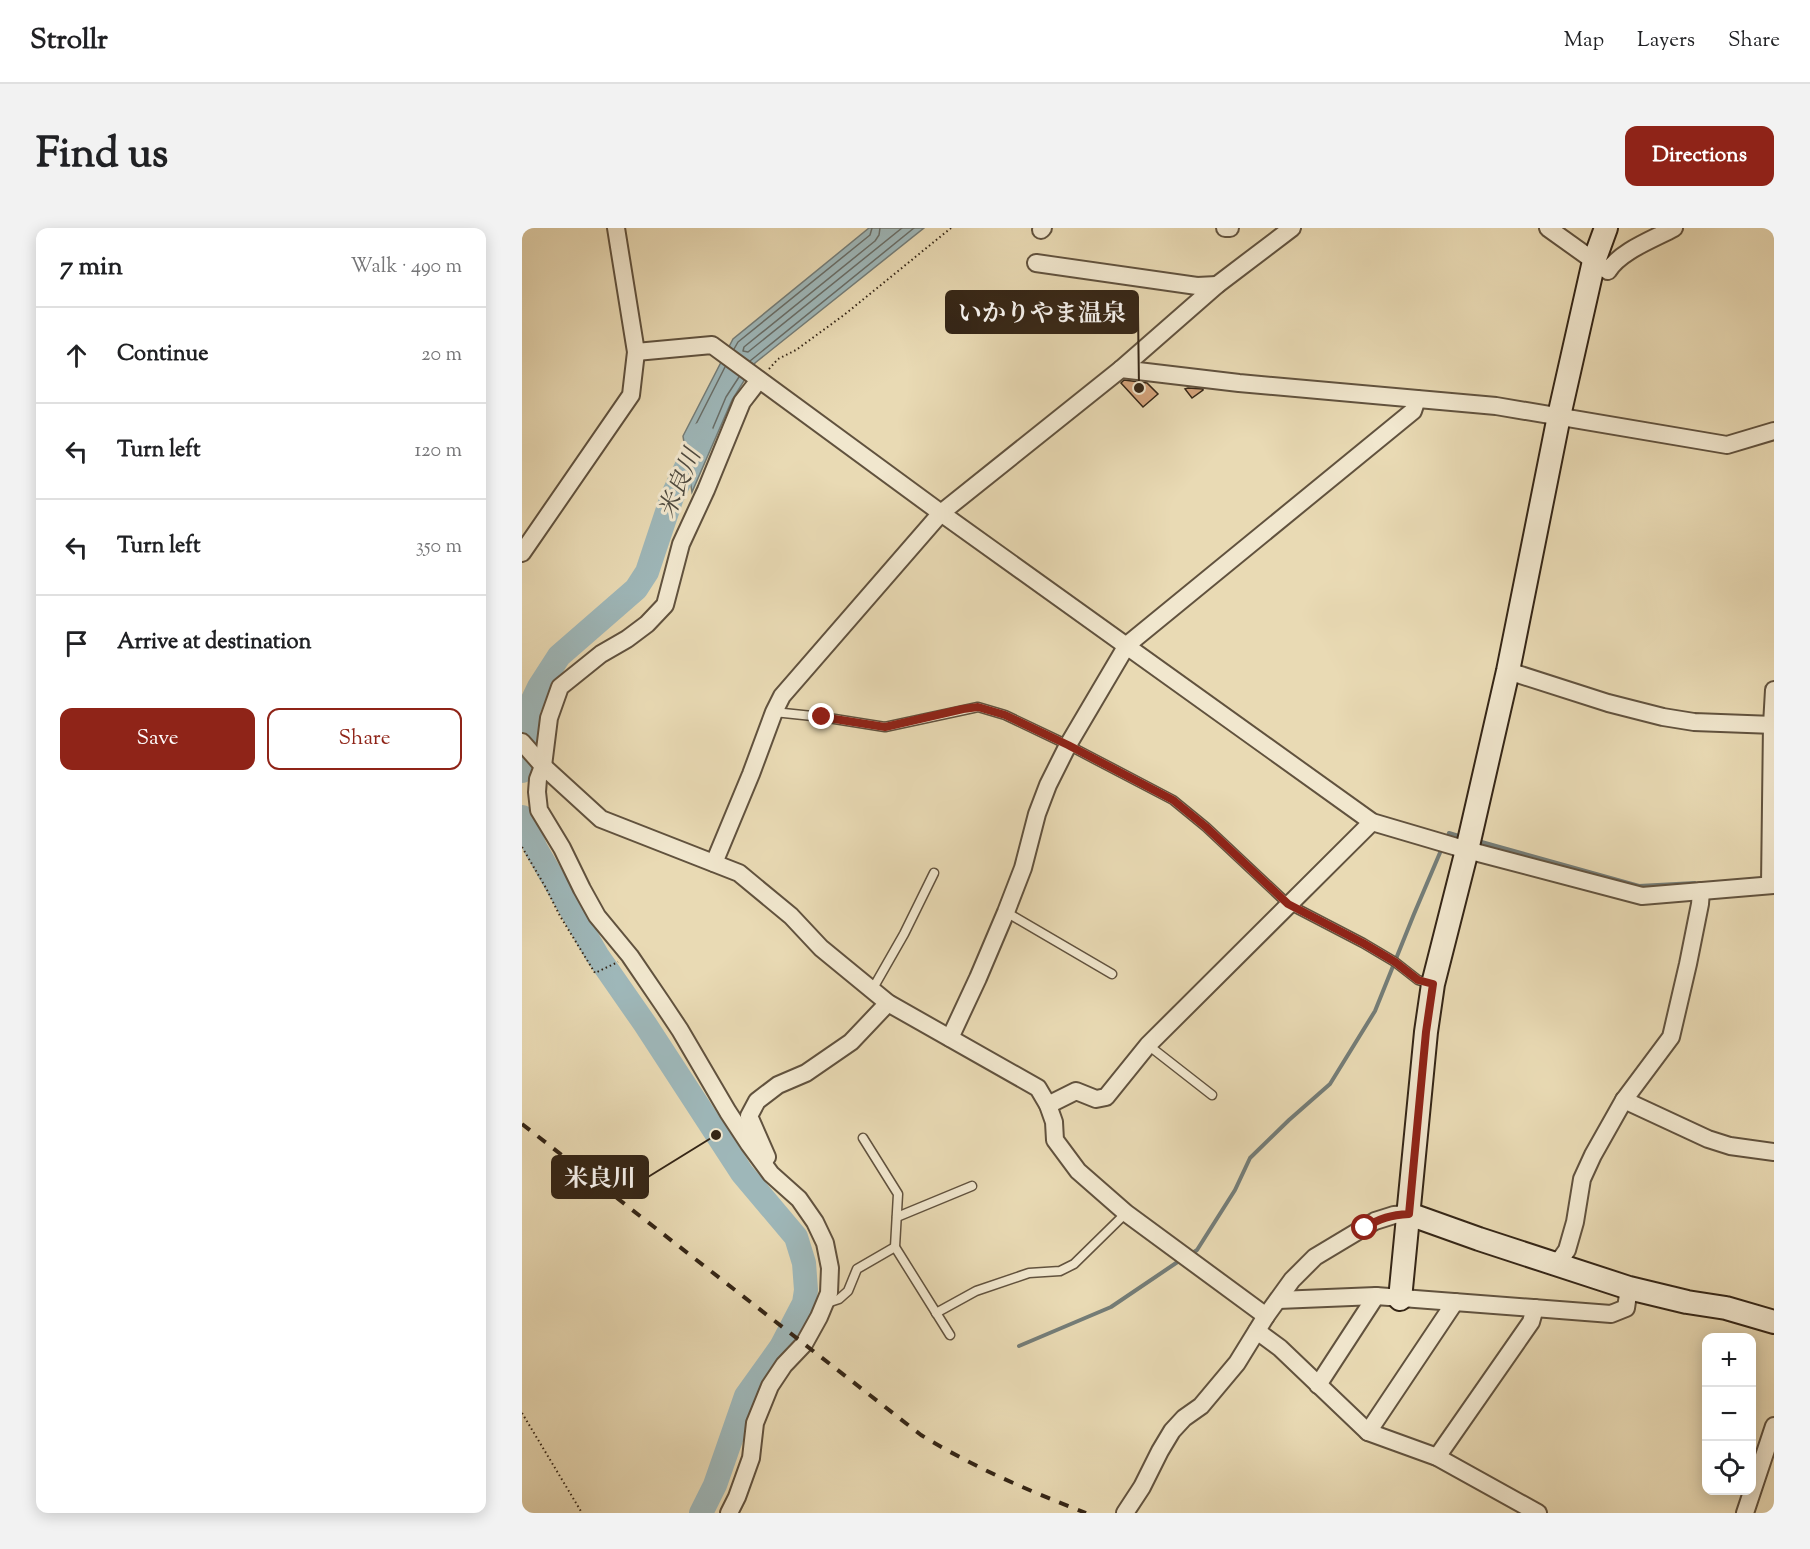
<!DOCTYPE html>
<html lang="en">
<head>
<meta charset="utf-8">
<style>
	:root { --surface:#fff; --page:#f2f2f2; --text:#202124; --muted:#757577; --line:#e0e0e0; --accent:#8f2418 }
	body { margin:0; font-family:"Sorts Mill Goudy","Noto Serif JP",serif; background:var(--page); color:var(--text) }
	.controls { position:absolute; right:18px; bottom:18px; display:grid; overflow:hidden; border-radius:12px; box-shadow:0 3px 15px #0003 }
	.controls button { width:54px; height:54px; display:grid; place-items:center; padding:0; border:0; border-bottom:2px solid var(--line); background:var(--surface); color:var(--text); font:30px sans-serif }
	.stop { position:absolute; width:18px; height:18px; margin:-14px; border:4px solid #8f2418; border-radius:50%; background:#fff }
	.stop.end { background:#8f2418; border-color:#fff; box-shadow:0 2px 6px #0008 }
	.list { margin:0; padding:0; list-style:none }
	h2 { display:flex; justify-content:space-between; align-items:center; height:78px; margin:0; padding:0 24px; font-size:26px }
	h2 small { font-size:20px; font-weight:400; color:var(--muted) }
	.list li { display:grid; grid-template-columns:39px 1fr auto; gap:18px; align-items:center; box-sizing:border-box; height:96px; padding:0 24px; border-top:2px solid var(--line) }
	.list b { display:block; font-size:22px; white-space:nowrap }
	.list em { font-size:20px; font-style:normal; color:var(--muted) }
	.actions { display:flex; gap:12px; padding:18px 24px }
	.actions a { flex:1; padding:14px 0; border:2px solid var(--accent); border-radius:12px; text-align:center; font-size:21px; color:var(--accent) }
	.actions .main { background:var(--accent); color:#fff }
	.icon { flex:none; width:33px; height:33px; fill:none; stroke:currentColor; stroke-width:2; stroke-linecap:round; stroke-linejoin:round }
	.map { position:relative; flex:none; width:1252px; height:1285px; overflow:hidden; border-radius:12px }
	header { display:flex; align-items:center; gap:36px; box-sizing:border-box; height:84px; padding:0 30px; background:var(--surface); border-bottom:2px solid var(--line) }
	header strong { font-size:28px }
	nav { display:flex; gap:33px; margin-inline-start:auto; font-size:21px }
	.intro { display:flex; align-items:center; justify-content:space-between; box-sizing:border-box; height:144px; padding:0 36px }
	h1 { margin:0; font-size:42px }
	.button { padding:15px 27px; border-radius:12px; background:var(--accent); color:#fff; font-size:21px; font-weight:700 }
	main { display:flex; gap:36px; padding:0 36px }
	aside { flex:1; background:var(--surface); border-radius:12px; box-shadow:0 3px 15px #0003 }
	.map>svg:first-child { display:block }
</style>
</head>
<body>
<header>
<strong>Strollr</strong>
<nav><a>Map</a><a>Layers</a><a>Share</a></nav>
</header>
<div class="intro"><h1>Find us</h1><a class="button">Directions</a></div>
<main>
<aside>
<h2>7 min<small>Walk · 490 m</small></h2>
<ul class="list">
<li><svg class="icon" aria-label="ahead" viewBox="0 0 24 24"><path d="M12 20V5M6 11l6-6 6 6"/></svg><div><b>Continue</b></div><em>20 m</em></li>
<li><svg class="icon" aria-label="left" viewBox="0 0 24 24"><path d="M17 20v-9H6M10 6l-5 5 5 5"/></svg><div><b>Turn left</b></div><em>120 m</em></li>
<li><svg class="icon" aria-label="left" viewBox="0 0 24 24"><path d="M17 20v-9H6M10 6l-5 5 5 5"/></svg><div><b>Turn left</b></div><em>350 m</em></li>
<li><svg class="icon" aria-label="arrive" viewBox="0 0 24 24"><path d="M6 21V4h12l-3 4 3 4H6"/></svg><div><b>Arrive at destination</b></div></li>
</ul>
<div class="actions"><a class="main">Save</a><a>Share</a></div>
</aside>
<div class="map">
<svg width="1252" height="1285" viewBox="0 0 1252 1285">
	<rect width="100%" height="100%" fill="#e9dab4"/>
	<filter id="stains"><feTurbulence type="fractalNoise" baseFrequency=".00333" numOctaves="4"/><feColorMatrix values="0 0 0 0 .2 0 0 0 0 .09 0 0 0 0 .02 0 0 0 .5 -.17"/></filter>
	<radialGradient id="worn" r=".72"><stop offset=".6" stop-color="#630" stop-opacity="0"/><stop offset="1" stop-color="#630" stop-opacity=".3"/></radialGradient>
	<!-- water -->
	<path fill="#9eb7b9" stroke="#747d78" stroke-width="1.5" d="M347,0H402L233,135L210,172L170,264L161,208L211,111Z"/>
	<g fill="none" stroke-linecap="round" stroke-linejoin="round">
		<!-- shore -->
		<g stroke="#696e68" stroke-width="1.5">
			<path d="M358,0L357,7L353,13L222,119L221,123L226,124L380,0"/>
			<path d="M212,121L216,114L348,7L350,0"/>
			<path d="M228,133L392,0"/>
			<path d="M203,139L168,208L173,234L177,233L204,169L217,149"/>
		</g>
		<!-- stream -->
		<g stroke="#747d78" stroke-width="4">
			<path d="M925,611L927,605L940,609"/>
			<path d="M956,613L1117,658L1173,655"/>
			<path d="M669,1026L675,1022L713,962L728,930L767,892L808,856L853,783L892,686L920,620"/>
			<path d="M497,1118L589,1079L660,1031"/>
		</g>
		<!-- river -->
		<g stroke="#9eb7b9" stroke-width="24">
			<path d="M0,543L10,517L6,482L17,459L37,428L114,361L125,344L150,269L180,206"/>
			<path d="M0,589L14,621L75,727L123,796L220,945L274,1009L282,1035L284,1062L282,1075L259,1119L224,1168L193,1257L179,1285"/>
		</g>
	</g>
	<!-- building -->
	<g fill="#d6a57d" stroke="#342516" stroke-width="1.5">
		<path d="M602,152L625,155L636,166L621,179L599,155Z"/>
		<path d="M666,160L681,161V162L670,170L663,161Z"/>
	</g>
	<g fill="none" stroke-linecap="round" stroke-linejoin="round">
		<defs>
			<g id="lane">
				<path d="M252,484L300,489L363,499L456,479L483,487L546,517L651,572L684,599L766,676L841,715L873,734L896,752L909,756"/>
				<path d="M484,684L590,746"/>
				<path d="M350,762L382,706L412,645"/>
				<path d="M626,817L690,867"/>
				<path d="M341,910L376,966L373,1019L428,1107"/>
				<path d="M375,989L450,958"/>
				<path d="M302,1076L317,1071L326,1063L335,1041L373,1019"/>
				<path d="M414,1085L454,1063L507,1045L538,1043L552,1036L604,985"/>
			</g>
			<g id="street">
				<path d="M703,0H708"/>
				<path d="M1026,0L1086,43C1098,23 1132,11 1152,0"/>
				<path d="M519,2L521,0"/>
				<path d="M514,35L675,58L695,57"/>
				<path d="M114,124L190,117L419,285L850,594L945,622L1120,668L1252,657"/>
				<path d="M599,141L695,57L770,0"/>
				<path d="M0,325L109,167L114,124L94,0"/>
				<path d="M986,443L1086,475L1141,489L1172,494L1252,497"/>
				<path d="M0,514L21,538L79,591L217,645L269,688L299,720L366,775L516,860L526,877L532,894L533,912L556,943L604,985L744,1088"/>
				<path d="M192,635L229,546L252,484L260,468L419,285L599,141L717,155L974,178L1205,217L1252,203"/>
				<path d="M1248,657L1250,497L1252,462"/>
				<path d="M428,810L456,750L484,684L501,640L515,586L526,557L546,517L605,417L891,183L895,171"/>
				<path d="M1102,872L1186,911L1208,918L1252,924"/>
				<path d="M526,877L554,863L574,871L584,869L626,817L850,594"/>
				<path d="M245,929L227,888L235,873L256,857L284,845L329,814L366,775"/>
				<path d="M1035,1036L1045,1022L1053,994L1060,951L1071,927L1102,872L1149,809L1166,736L1178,676L1179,663"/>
				<path d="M756,1072L854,1068L1089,1086L1104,1080L1107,1060"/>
				<path d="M735,1103L758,1120L846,1204L915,1229L1016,1285"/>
				<path d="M796,1157L854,1068"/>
				<path d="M846,1204L933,1074"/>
				<path d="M915,1229L1009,1094L1013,1080"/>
				<path d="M207,1285L215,1269L229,1230L233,1195L248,1158L262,1137L282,1116L297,1089L307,1065L308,1040L303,1015L293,994L277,971L249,946L227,916L206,884L158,802L140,775L108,728L75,688L60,661L40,620L17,582L15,564L16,551L21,538L27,490L38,459L79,426L105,411L125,396L143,377L159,316L184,262L220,174L237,152"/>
				<path d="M603,1285L620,1259L638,1223L650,1203L662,1190L679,1178L715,1135L744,1088L770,1052L793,1029L853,993L872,987L887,986"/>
				<path d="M1223,1285L1252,1198"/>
			</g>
			<g id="secondary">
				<path d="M887,986L957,1011L1107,1060L1165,1074L1204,1080L1252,1094"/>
				<path d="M878,1071L904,804L911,756L945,622L986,443L1037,188L1072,33L1084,0"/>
			</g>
		</defs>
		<!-- lane casing -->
		<use href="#lane" stroke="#61523e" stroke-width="11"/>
		<!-- street casing -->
		<use href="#street" stroke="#61523e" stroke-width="20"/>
		<!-- secondary casing -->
		<use href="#secondary" stroke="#342516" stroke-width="26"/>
		<!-- path -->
		<g stroke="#342516" stroke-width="2" stroke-dasharray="1.5 3" stroke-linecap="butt">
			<path d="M247,141L256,131L274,122L322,87L429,0"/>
			<path d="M0,619L24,660L38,688L73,745L96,734"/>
			<path d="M0,1185L60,1285"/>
		</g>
		<!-- lane -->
		<use href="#lane" stroke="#f1e7ce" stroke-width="8"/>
		<!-- street -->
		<use href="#street" stroke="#f1e7ce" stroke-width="16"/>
		<!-- secondary -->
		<use href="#secondary" stroke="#f1e7ce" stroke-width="22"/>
		<!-- rail -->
		<path stroke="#342516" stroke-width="4" stroke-dasharray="10 10" stroke-linecap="butt" d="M0,896L399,1207C453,1240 505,1262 564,1285"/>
	</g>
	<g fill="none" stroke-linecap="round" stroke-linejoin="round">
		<!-- route -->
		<path stroke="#8f2418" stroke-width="8" d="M300,489L363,499L441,481L456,479L483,487L546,517L651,572L684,599L766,676L841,715L873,734L896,752L911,756L904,804L887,986C870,987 857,990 843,1000"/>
	</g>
	<g text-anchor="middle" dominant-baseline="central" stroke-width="6" stroke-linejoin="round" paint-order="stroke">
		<!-- water labels -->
		<g font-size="24" font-style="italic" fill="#4e4a3f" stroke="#f1e7ce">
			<text transform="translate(159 256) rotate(-67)">米良川</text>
		</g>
	</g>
	<!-- callouts -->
	<path fill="none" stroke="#342516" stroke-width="2" d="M617 160L616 84M194 907L126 949"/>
	<g fill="#342516" stroke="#f1e7ce" stroke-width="2">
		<circle cx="617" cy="160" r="6"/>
		<circle cx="194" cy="907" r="6"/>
	</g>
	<g fill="#342516" stroke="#342516" stroke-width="2">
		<rect x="424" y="63" width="192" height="42" rx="6"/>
		<rect x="30" y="928" width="96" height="42" rx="6"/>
	</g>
	<g font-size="24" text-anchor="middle" font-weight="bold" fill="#fff">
		<text x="520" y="93">いかりやま温泉</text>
		<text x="78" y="958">米良川</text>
	</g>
	<rect width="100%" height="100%" filter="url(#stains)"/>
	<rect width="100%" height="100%" fill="url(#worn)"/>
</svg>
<div class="controls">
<button>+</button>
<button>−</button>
<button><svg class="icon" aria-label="locate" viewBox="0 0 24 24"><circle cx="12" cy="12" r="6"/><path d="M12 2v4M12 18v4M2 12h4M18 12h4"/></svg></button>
</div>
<div class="stop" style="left:843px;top:1000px"></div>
<div class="stop end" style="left:300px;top:489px"></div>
</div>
</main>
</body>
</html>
